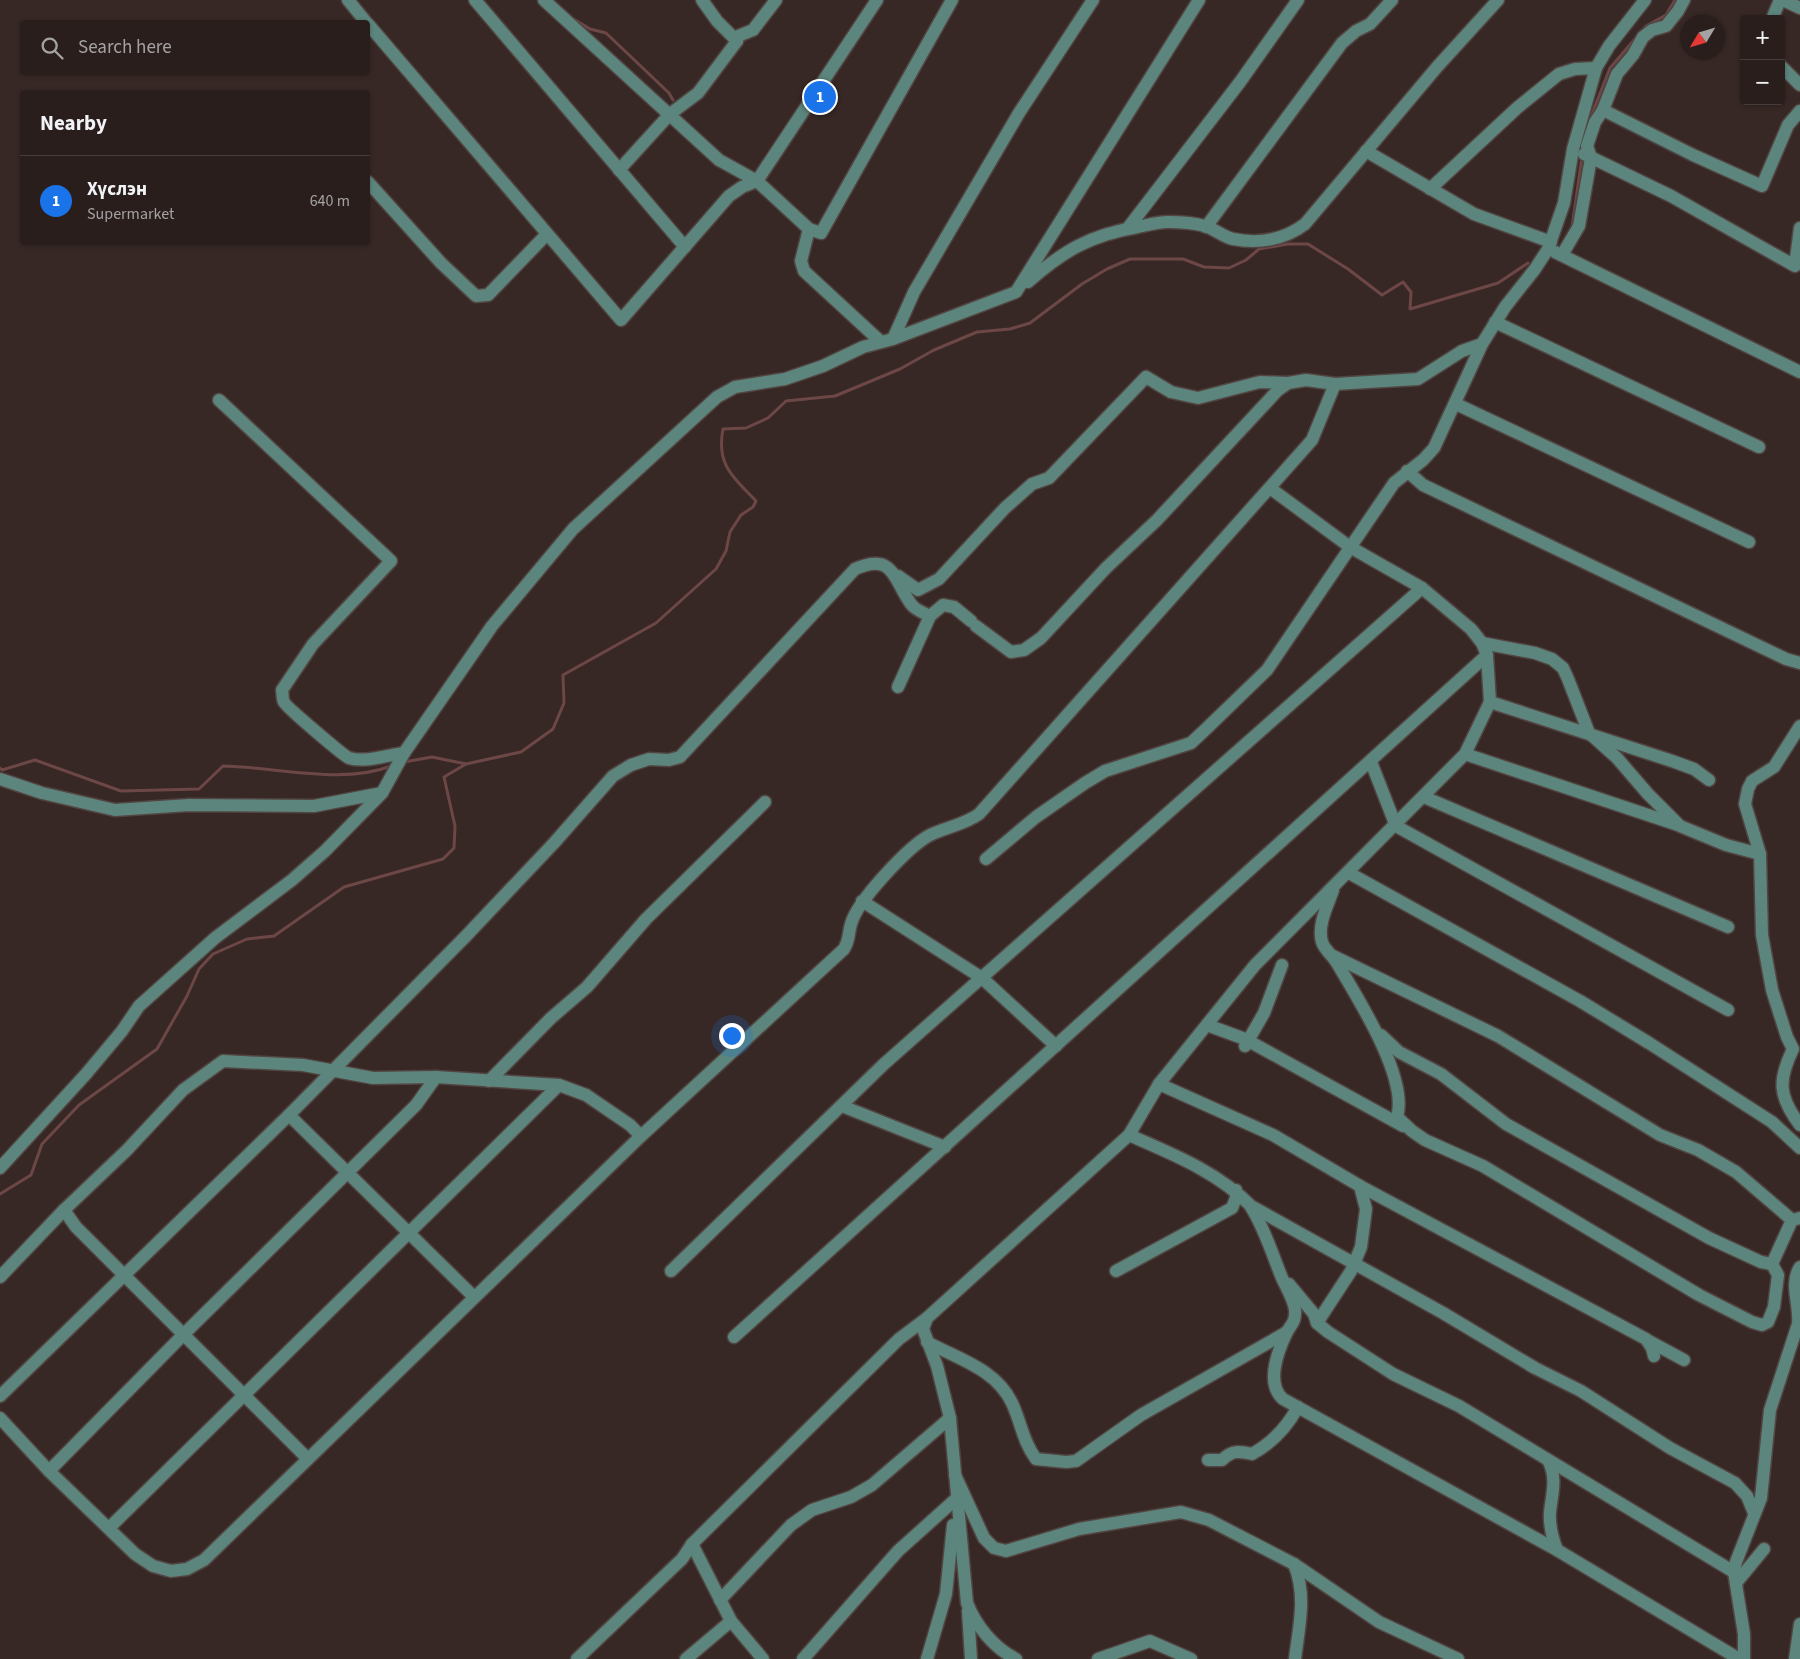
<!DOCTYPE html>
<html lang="en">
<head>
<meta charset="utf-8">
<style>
	:root { --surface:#291e1c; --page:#312725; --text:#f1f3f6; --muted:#a5a2a3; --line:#453c3b; --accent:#1a73e8 }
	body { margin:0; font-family:"Source Sans 3",sans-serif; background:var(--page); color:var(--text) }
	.controls { position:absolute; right:15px; top:15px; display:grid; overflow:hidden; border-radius:5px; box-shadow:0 1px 4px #0004 }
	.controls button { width:45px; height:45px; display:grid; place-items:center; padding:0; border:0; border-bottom:1px solid var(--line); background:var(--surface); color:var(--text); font:25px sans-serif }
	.compass { position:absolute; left:1680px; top:15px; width:45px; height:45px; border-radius:50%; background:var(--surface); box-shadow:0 1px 4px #0004; rotate:232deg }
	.you { position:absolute; left:731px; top:1035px; width:18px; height:18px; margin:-12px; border:4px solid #fff; border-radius:50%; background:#1a73e8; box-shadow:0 0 0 8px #1a73e833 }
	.badge { display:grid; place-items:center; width:32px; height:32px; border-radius:50%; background:var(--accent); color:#fff; font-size:16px; font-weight:700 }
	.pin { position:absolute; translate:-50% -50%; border:2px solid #fff; box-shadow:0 1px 5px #0006 }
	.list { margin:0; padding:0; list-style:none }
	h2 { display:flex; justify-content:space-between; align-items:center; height:65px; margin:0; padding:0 20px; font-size:21px }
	h2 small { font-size:16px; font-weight:400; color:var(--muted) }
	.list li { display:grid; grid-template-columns:32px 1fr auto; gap:15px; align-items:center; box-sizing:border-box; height:90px; padding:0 20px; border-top:1px solid var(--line) }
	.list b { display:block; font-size:19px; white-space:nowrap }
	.list p { margin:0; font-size:16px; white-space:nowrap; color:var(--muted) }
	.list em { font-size:16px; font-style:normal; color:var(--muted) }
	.icon { flex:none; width:28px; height:28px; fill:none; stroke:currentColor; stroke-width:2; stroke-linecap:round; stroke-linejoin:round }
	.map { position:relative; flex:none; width:1800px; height:1659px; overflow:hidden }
	.search { position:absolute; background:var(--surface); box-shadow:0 1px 4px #0004; left:20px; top:20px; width:350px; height:55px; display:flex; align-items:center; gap:12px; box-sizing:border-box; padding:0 18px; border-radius:5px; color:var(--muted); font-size:19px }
	.panel { position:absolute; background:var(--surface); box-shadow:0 1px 4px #0004; left:20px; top:90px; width:350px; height:155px; border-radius:5px }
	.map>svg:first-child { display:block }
</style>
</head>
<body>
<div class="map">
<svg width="1800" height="1659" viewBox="0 0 1800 1659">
	<rect width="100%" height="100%" fill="#372825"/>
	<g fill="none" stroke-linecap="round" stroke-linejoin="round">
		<!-- stream -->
		<g stroke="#6d4746" stroke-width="3">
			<path d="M572,18L590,29L606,33L669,93L673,100"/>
			<path d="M1590,119L1610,68L1646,26L1666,15L1675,0"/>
			<path d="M1572,227L1582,157"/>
			<path d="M404,762L432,757L466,764"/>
			<path d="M0,768L2,770L35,760L121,791L199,789L223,766C276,767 343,785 391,766"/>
			<path d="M0,1194L31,1175L42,1144L79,1105L157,1049L187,996L199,969L213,954L247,939L274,936L344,887L443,859L454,848L455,826L444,777L466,764L521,752L553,729L564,703L563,675L656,623L716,569L726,551L730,532L741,515L753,507L756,501C733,477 716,465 723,429L746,428L768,418L786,401L835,396L900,369L934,350L977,332L1010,329L1030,323L1082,284L1107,269L1130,259H1183L1204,267L1229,268L1246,260L1259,249L1288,244H1308L1348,269L1382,295L1403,282L1411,292L1410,309L1498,283L1528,263"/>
		</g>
		<defs>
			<g id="minor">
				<path d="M348,0L366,22"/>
				<path d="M475,0L685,247"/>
				<path d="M544,0L719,160L757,181L809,229L821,233L952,0"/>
				<path d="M1783,0L1800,8"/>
				<path d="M1772,19L1780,0"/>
				<path d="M368,24L621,320L729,196L742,187L757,181L877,0"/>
				<path d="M737,41L738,36L753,30L776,0"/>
				<path d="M1781,66L1800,85"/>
				<path d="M1603,110L1693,155L1762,186L1788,125L1800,111"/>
				<path d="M1366,151L1474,214L1551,242"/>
				<path d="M1584,154L1671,196L1795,266L1800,228"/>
				<path d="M619,170L670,114L698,93L737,41L717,21L702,0"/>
				<path d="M368,182L441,263L476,296L488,295L547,234"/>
				<path d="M1430,189L1517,108L1559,74L1575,69L1596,68"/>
				<path d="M1206,227L1342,43L1356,31L1370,24L1392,0"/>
				<path d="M1128,228L1240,82L1298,0"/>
				<path d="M809,229L801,261L804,271L881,342"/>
				<path d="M1555,252L1800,372"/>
				<path d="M1562,255L1579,226L1591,158L1587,146L1595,122L1603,110L1617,74L1633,55L1643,37L1652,30L1666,26L1678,11L1684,0"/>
				<path d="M1028,282C1063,251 1090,235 1138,227C1147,225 1158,222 1168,222C1179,222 1194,223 1205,226C1215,229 1223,237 1233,239C1258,244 1284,240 1305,224L1437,67L1498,0"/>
				<path d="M1495,322L1759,447"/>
				<path d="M893,339L914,292L1019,113L1093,0"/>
				<path d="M219,400L391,561L313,644L282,690C283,694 282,699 284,702C286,707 344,756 349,758C365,763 388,755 404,753"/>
				<path d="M1456,404L1749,542"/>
				<path d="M1407,471L1423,485L1786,659L1800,663"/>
				<path d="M898,576L918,590L939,579L1005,508L1032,484L1049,478L1146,377L1171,392L1198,398L1260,382L1288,383"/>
				<path d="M976,626L1011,652L1024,650L1041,638L1106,568L1157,520L1278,390L1288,383L1306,380L1335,384L1418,379L1462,351L1482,344"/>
				<path d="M1482,643L1535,653L1552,659L1563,668L1568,679L1589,733L1617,758L1648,794L1680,826L1726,845L1760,854"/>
				<path d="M898,687L930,616"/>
				<path d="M1490,702L1672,761L1694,769L1709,780"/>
				<path d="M1800,726L1774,767L1752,781L1748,789L1745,804L1760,854L1762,935L1772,990L1787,1037L1793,1049C1778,1080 1778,1096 1800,1125"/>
				<path d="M1465,754L1678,825"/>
				<path d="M1371,762L1396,826L1728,1010"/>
				<path d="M0,779L42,793L115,810L189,805L314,806L382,793"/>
				<path d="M1424,797L1728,927"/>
				<path d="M986,859L1036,817L1085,783L1105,771L1191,743L1207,728L1267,670L1394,483L1423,460L1434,448L1482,344L1505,307L1535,269L1548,249L1564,203L1573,149L1596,68L1609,46L1645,0"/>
				<path d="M1349,873L1580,1001L1649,1043L1772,1122L1800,1148"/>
				<path d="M1333,890C1328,905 1317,925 1322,942C1324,949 1333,956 1337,963C1357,997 1409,1078 1397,1117L1412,1131L1425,1140L1483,1166L1699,1295L1752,1322L1762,1325L1768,1322L1774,1307L1778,1275L1772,1264L1792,1220L1800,1218"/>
				<path d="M862,901L982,978L1056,1046"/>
				<path d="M1333,956L1498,1036L1660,1135L1698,1150L1736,1172L1792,1220"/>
				<path d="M1207,1025L1245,1039L1403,1126"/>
				<path d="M1381,1035L1399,1052L1441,1074L1506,1124L1709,1238L1761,1262L1772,1264"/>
				<path d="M1245,1046L1264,1013L1282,965"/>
				<path d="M489,1081L551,1018L587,987L646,919L765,802"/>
				<path d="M1159,1084L1273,1135L1360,1186L1646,1339L1652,1348L1654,1356"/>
				<path d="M842,1106L945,1147"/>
				<path d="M289,1115L473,1296"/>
				<path d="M1129,1135C1172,1154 1218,1172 1251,1206L1443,1313L1535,1368L1581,1391L1670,1448L1735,1483L1747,1496L1754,1513"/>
				<path d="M0,1168L86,1074L122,1031L139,1006L215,938L292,880L325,851L382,793L404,753L492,626L573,529L717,397L735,387L785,379L823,366L863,347L893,339L1016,292L1199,0"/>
				<path d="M1251,1207C1265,1229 1272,1254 1282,1278C1286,1287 1294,1300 1295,1310C1296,1323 1290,1325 1286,1334C1277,1353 1266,1384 1283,1399L1557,1550L1739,1659"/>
				<path d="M64,1210L76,1227L308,1459"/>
				<path d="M671,1271L884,1064L1422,588"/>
				<path d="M1116,1271L1232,1208L1236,1198V1190"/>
				<path d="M0,1277L64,1210L127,1150L183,1090L223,1061L303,1065L373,1078L436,1077L559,1085L586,1095L630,1125L641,1136"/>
				<path d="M1289,1284L1314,1314L1317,1323L1328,1332L1393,1374L1459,1406L1734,1572"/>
				<path d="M927,1318L923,1329L937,1366L950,1418L967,1603C976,1626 994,1648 1016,1659"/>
				<path d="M1317,1323L1351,1271L1361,1247L1366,1209L1360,1186"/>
				<path d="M734,1337L1487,655"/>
				<path d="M1647,1340L1684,1360"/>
				<path d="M927,1342C958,1359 996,1369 1012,1403C1021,1422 1023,1442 1036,1459L1066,1462L1076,1461L1141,1415L1287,1332"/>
				<path d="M0,1396L289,1115L466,936L554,843L613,776L631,765L649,759L669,760L680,757L855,569C894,552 893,579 911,604C915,610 924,613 930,616L943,605L954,607L971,621"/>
				<path d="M0,1418L49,1471L135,1554L153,1566L171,1571L187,1569L204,1560L641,1136L844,949C850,939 848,934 851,924C857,901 909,846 930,835C946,827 964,825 979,814L1312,440L1335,384"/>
				<path d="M1208,1460H1222C1232,1450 1239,1451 1252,1454C1272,1443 1287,1427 1298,1407"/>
				<path d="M1549,1462C1557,1479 1552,1494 1550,1512C1549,1526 1552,1537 1557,1550"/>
				<path d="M49,1471L184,1334L416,1105L436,1077"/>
				<path d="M955,1475L984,1538L994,1548L1006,1551L1079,1529L1181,1512L1209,1520L1294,1564C1307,1596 1299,1626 1295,1659"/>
				<path d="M109,1528L559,1085"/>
				<path d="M692,1544L731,1621L763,1659"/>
				<path d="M1294,1564L1379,1622L1458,1659"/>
				<path d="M1736,1583L1764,1549"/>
				<path d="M720,1600L791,1525L812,1510L851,1497L872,1485L950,1418"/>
				<path d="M968,1611L971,1659"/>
				<path d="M577,1659L682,1559L692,1544L899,1339L927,1318L1129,1135L1159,1084L1255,965L1465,754L1490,702L1487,655L1482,643L1471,629L1422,588L1350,547L1270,488"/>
				<path d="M686,1659L731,1621"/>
				<path d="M803,1659L898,1551L957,1498"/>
				<path d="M927,1659L946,1594L953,1525"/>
				<path d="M1098,1659L1150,1641L1191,1659"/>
				<path d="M1744,1659V1634L1734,1572L1736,1562L1761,1498L1770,1410L1798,1324C1800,1304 1789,1284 1800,1267"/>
				<path d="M1795,1659L1800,1624"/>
			</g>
		</defs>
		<!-- minor casing -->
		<use href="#minor" stroke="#524441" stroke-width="15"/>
		<!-- minor -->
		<use href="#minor" stroke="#5b857d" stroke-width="12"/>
	</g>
</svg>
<div class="controls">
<button>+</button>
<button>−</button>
</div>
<svg class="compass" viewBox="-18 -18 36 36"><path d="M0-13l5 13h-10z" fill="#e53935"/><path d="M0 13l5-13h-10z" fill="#a5a2a3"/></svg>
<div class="you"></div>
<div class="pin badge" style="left:820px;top:97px">1</div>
<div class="search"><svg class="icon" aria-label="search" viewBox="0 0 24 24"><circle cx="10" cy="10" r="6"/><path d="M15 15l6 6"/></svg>Search here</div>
<section class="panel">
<h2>Nearby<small></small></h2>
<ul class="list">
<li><span class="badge">1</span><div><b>Хүслэн</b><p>Supermarket</p></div><em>640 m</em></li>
</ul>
</section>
</div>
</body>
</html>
